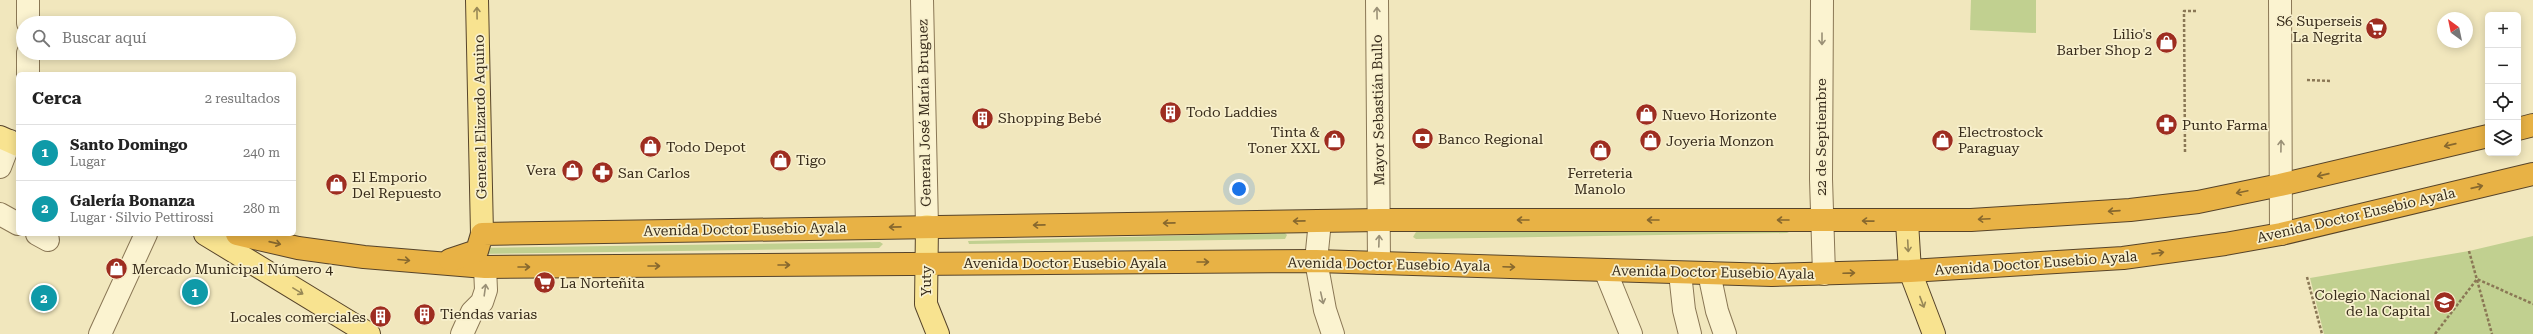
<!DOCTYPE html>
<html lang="es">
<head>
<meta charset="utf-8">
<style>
	:root { --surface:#fff; --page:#f6f6f6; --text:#222; --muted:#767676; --line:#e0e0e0; --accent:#ea580c }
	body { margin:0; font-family:"Roboto Serif",serif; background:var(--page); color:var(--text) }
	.controls { position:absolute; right:12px; top:12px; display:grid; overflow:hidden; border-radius:6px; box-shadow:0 2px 10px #0003 }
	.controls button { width:36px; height:36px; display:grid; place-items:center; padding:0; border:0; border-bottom:1px solid var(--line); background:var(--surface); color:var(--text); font:20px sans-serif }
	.compass { position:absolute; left:2437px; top:12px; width:36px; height:36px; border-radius:50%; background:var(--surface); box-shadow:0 2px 10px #0003; rotate:327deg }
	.you { position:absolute; left:1239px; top:189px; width:14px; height:14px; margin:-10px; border:3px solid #fff; border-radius:50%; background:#1a73e8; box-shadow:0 0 0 6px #1a73e833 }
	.badge { display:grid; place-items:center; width:26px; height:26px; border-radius:50%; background:var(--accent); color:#fff; font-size:13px; font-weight:700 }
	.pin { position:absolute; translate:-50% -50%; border:2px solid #fff; box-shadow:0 1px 4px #0006 }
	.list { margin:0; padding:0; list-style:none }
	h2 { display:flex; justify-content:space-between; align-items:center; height:52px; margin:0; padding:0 16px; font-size:17px }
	h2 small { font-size:13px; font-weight:400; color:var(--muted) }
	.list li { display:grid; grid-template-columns:26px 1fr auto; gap:12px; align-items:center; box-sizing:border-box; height:56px; padding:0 16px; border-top:1px solid var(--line) }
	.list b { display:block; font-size:15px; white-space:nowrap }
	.list p { margin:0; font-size:13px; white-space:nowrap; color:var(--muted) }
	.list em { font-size:13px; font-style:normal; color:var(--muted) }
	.icon { flex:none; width:22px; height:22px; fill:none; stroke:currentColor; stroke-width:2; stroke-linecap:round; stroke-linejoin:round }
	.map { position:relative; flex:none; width:2533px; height:334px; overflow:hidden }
	.search { position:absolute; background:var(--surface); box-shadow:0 2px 10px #0003; left:16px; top:16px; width:280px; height:44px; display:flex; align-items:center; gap:10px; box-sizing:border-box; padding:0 14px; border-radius:22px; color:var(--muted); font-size:15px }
	.panel { position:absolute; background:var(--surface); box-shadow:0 2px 10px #0003; left:16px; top:72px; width:280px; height:164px; border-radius:6px }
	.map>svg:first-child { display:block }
</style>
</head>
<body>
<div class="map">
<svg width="2533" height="334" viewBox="0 0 2533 334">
	<rect width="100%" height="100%" fill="#f1e7bd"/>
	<!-- green -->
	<g fill="#c1d090">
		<path d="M1971,0H2036V33L1970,30Z"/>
		<path d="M1787,228L1789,232L1787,233L1416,239L1413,237L1416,232Z"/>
		<path d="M1285,233L1287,235L1285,239L969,244L968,241Z"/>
		<path d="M2533,236V334H2324L2310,278L2469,251Z"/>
		<path d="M880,242L883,244L879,248L478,254V248Z"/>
	</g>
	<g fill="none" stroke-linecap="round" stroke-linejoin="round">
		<defs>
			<g id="minor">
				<path d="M28,0V23"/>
				<path d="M922,0L927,226"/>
				<path d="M1377,0L1379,263"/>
				<path d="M1822,0L1821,179L1824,274"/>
				<path d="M2280,0L2281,234"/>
				<path d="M28,53V74"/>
				<path d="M0,167L10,141"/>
				<path d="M0,214L18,224"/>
				<path d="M1320,221L1316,261L1325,310L1333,334"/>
				<path d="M37,234L48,240"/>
				<path d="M1605,270L1631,334"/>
				<path d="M1680,273L1684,310L1690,334"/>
				<path d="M1709,273L1717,311L1725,334"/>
				<path d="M100,334L146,234"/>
				<path d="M462,334L472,312L482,302L486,290L485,267"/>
			</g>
			<g id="major">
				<path d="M477,0L482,234"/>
				<path d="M0,137L18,145"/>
				<path d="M1907,222L1910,271L1934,334"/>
				<path d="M927,226L926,304L938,334"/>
				<path d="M205,234L369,334"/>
			</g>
			<g id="highway">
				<path d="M2518,129L2533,125"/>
				<path d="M237,234L298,248L364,257L485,267L1316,261L1772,275L1910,271L2123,258L2225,244L2281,234L2533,174"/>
				<path d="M450,260L477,251L482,234L1380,220H1971L2130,210L2198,202L2280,185L2488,136"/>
			</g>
		</defs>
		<!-- minor casing -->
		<use href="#minor" stroke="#8a7755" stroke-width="24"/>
		<!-- major casing -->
		<use href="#major" stroke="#57442a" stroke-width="24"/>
		<!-- highway casing -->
		<use href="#highway" stroke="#57442a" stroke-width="24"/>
		<!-- path -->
		<g stroke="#8a7755" stroke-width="2.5" stroke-dasharray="3 2" stroke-linecap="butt">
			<path d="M2307,80L2331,81"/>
			<path d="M2185,152L2184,11H2196"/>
			<path d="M2469,251L2492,334"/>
			<path d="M2307,277L2322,334"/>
			<path d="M2435,334L2477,279L2533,304"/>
		</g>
		<!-- minor -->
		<use href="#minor" stroke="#fbf3d0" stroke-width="22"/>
		<!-- major -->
		<use href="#major" stroke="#f8e390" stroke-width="22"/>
		<!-- highway -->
		<use href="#highway" stroke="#e8b245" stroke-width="22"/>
	</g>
	<!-- one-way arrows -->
	<defs><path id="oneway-shaft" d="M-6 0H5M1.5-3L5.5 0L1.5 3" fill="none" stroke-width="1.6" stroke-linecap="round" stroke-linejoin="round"/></defs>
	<g stroke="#988856">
		<use href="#oneway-shaft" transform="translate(477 13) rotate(-91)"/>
		<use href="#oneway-shaft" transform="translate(1908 246) rotate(87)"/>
		<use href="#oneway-shaft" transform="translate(298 291) rotate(31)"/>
		<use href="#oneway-shaft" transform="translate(1922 302) rotate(69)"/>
	</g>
	<g stroke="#9a9076">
		<use href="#oneway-shaft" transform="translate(1377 13) rotate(-91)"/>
		<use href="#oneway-shaft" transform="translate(1822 39) rotate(90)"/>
		<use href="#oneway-shaft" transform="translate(2281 146) rotate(-89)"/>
		<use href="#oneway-shaft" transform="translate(1379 241) rotate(-88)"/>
		<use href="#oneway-shaft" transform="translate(485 290) rotate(-82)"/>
		<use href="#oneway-shaft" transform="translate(1322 298) rotate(77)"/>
	</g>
	<g stroke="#87682e">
		<use href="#oneway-shaft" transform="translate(2450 145) rotate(167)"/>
		<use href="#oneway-shaft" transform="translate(2323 175) rotate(167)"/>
		<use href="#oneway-shaft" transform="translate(2477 187) rotate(-13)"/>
		<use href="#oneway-shaft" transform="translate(2242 192) rotate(168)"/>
		<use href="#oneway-shaft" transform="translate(2114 211) rotate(176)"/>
		<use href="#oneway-shaft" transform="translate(1984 219) rotate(177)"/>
		<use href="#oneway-shaft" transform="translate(1523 220) rotate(-180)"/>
		<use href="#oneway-shaft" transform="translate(1653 220) rotate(-180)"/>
		<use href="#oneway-shaft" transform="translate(1783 220) rotate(-180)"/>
		<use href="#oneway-shaft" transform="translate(1299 221) rotate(179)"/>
		<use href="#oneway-shaft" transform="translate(1868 221) rotate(-179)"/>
		<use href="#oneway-shaft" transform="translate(1169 223) rotate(179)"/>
		<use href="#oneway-shaft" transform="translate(1039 225) rotate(179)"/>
		<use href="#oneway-shaft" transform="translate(895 227) rotate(179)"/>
		<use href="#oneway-shaft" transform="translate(275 243) rotate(13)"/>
		<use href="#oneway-shaft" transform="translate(2158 253) rotate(-8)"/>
		<use href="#oneway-shaft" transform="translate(404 260) rotate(5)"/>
		<use href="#oneway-shaft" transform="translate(1203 262)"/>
		<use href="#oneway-shaft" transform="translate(784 265)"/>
		<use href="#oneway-shaft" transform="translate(654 266)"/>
		<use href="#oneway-shaft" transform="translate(524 267)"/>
		<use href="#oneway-shaft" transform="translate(1509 267) rotate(2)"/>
		<use href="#oneway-shaft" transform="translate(1849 273) rotate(-2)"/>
	</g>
	<!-- icons -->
	<defs>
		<symbol id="supermarket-disc" viewBox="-11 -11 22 22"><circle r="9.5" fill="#9e2d20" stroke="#f8f0cd"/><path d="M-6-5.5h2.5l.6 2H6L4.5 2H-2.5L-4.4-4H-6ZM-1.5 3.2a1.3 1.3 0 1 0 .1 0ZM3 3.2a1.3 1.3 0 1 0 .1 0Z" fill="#fff"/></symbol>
		<symbol id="shop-disc" viewBox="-11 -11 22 22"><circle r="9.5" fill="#9e2d20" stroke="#f8f0cd"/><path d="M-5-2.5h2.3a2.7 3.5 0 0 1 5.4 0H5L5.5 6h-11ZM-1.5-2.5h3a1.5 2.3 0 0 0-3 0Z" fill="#fff"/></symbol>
		<symbol id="building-disc" viewBox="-11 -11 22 22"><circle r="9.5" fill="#9e2d20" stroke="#f8f0cd"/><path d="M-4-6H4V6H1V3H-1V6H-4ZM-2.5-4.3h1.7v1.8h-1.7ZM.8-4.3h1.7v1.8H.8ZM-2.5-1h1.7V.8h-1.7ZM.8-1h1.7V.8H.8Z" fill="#fff"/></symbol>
		<symbol id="pharmacy-disc" viewBox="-11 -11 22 22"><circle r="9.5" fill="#9e2d20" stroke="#f8f0cd"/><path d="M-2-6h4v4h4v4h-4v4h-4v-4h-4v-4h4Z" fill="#fff"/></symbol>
		<symbol id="bank-disc" viewBox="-11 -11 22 22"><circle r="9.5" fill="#9e2d20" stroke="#f8f0cd"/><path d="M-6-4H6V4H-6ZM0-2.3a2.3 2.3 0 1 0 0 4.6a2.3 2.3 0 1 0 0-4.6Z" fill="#fff"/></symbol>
		<symbol id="school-disc" viewBox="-11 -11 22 22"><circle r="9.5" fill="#9e2d20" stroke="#f8f0cd"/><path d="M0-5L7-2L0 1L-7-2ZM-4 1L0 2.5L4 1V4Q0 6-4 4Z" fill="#fff"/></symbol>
	</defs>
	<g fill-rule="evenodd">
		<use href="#supermarket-disc" x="2364" y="16" width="25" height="25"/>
		<use href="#shop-disc" x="2154" y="30" width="25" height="25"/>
		<use href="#building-disc" x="1158" y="100" width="25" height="25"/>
		<use href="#shop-disc" x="1634" y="102" width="25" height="25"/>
		<use href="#building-disc" x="970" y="106" width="25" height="25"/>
		<use href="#pharmacy-disc" x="2154" y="112" width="25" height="25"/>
		<use href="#bank-disc" x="1410" y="126" width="25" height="25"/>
		<use href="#shop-disc" x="1322" y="128" width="25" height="25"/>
		<use href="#shop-disc" x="1930" y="128" width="25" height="25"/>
		<use href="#shop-disc" x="1638" y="128" width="25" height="25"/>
		<use href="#shop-disc" x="638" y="134" width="25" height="25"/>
		<use href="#shop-disc" x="1588" y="138" width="25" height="25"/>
		<use href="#shop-disc" x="768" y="148" width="25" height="25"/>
		<use href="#shop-disc" x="560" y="158" width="25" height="25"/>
		<use href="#pharmacy-disc" x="590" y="160" width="25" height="25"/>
		<use href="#shop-disc" x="324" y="172" width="25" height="25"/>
		<use href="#shop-disc" x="104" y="256" width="25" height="25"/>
		<use href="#supermarket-disc" x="532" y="270" width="25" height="25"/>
		<use href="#school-disc" x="2432" y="290" width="25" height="25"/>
		<use href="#building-disc" x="412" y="302" width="25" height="25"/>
		<use href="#building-disc" x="368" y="304" width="25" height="25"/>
	</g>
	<g text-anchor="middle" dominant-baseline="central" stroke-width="3.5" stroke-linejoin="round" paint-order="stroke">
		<!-- poi labels -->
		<g font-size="14" fill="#382c1b" stroke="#f8f0cd" text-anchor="start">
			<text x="2362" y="21" text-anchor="end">S6 Superseis<tspan x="2362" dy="16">La Negrita</tspan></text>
			<text x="2152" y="34" text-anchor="end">Lilio's<tspan x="2152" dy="16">Barber Shop 2</tspan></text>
			<text x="1186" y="112">Todo Laddies</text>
			<text x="1662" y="115">Nuevo Horizonte</text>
			<text x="998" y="118">Shopping Bebé</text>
			<text x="2182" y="125">Punto Farma</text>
			<text x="1320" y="132" text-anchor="end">Tinta &amp;<tspan x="1320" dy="16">Toner XXL</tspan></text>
			<text x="1958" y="132">Electrostock<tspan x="1958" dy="16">Paraguay</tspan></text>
			<text x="1438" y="139">Banco Regional</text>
			<text x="1666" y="141">Joyeria Monzon</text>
			<text x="666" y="147">Todo Depot</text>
			<text x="796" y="160">Tigo</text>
			<text x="556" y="170" text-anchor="end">Vera</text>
			<text x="618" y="173">San Carlos</text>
			<text x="1600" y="173" text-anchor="middle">Ferreteria<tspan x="1600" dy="16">Manolo</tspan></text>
			<text x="352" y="177">El Emporio<tspan x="352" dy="16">Del Repuesto</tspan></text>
			<text x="132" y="269">Mercado Municipal Número 4</text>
			<text x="560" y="283">La Norteñita</text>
			<text x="2430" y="295" text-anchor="end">Colegio Nacional<tspan x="2430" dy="16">de la Capital</tspan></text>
			<text x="440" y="314">Tiendas varias</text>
			<text x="366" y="317" text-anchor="end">Locales comerciales</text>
		</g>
		<!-- street labels -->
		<g font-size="14" fill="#382c1b" stroke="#f8f0cd">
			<text transform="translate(1378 110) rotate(-91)">Mayor Sebastián Bullo</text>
			<text transform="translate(924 113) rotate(-91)">General José María Bruguez</text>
			<text transform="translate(480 117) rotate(-91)">General Elizardo Aquino</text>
			<text transform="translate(1821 137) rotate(-90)">22 de Septiembre</text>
			<text transform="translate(2356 215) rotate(-13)">Avenida Doctor Eusebio Ayala</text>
			<text transform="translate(745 229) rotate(-1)">Avenida Doctor Eusebio Ayala</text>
			<text x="1065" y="263">Avenida Doctor Eusebio Ayala</text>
			<text transform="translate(2036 263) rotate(-4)">Avenida Doctor Eusebio Ayala</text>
			<text transform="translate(1389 264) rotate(1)">Avenida Doctor Eusebio Ayala</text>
			<text transform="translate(1713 272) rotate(1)">Avenida Doctor Eusebio Ayala</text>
			<text transform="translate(926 281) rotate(-90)">Yuty</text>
		</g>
	</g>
</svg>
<div class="controls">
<button>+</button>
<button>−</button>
<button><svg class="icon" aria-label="locate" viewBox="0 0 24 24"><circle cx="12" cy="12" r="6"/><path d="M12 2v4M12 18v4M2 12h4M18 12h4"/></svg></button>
<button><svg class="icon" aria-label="layers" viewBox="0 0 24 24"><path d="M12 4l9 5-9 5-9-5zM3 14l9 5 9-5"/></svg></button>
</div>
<svg class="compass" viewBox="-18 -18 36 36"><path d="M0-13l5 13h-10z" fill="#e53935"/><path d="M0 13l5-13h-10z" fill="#767676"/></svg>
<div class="you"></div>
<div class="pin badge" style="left:195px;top:292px;background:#0f9aa8">1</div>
<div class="pin badge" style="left:44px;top:298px;background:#0f9aa8">2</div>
<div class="search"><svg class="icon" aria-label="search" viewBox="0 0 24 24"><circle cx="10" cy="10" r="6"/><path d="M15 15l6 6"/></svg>Buscar aquí</div>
<section class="panel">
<h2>Cerca<small>2 resultados</small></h2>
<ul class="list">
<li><span class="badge" style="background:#0f9aa8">1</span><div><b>Santo Domingo</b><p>Lugar</p></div><em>240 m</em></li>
<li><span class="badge" style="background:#0f9aa8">2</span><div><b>Galería Bonanza</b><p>Lugar · Silvio Pettirossi</p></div><em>280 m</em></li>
</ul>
</section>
</div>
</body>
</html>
